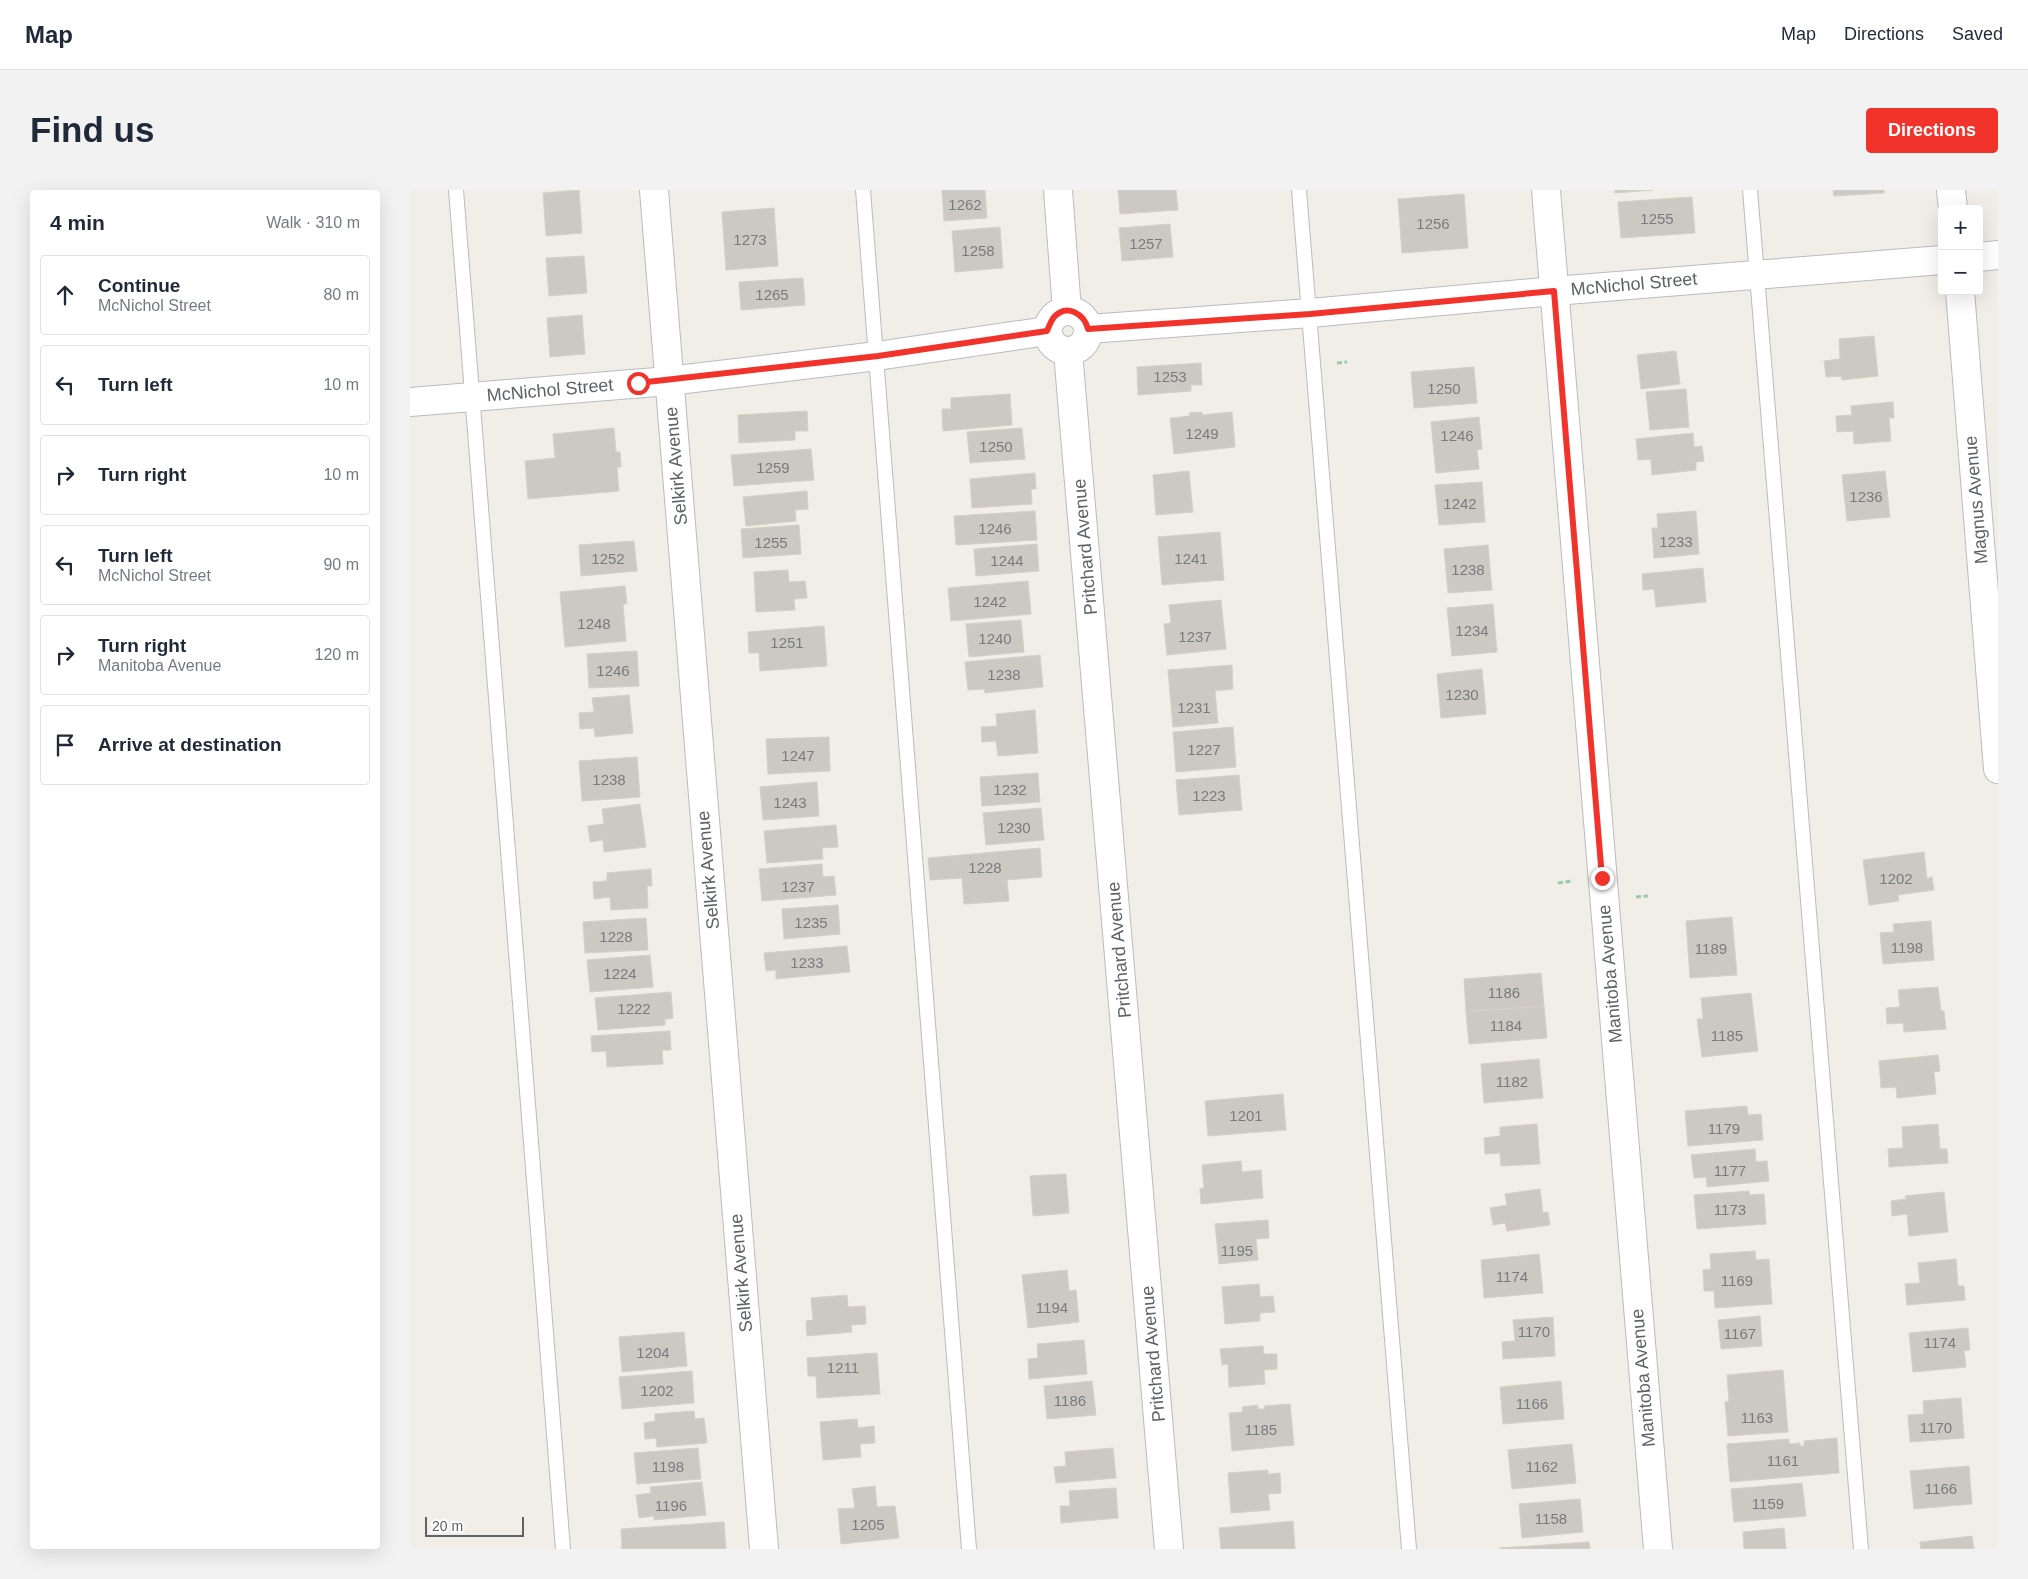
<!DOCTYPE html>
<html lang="en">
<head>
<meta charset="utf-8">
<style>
	:root { --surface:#fff; --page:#f2f2f3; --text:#1f2937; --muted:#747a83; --line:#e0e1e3; --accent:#f2332b }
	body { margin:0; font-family:Arial,sans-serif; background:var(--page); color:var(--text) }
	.controls { position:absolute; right:15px; top:15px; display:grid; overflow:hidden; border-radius:5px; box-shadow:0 5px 20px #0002 }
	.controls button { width:45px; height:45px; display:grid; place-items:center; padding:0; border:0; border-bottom:1px solid var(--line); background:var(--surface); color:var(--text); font:25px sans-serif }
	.scale { position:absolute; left:15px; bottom:12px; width:99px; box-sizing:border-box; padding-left:5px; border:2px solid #5d6267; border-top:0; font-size:14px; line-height:18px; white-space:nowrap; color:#5d6267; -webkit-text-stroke:4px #fff; paint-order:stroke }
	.stop { position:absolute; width:15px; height:15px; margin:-11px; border:4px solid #f2332b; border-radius:50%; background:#fff }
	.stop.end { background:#f2332b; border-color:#fff; box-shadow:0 1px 5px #0008 }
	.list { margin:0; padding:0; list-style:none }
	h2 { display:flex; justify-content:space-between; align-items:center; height:65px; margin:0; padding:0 20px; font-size:21px }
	h2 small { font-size:16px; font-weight:400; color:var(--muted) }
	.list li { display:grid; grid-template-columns:32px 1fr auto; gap:15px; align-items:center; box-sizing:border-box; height:80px; margin:0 10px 10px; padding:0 10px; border:1px solid var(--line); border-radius:5px }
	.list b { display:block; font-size:19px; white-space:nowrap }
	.list p { margin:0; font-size:16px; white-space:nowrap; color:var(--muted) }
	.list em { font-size:16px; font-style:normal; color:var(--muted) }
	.icon { flex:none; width:28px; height:28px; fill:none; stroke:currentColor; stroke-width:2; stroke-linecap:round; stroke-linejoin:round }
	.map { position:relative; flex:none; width:1588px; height:1359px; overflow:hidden; border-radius:5px }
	header { display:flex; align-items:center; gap:30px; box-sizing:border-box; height:70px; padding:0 25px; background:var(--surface); border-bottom:1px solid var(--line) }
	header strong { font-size:24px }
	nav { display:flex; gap:28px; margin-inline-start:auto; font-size:18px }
	.intro { display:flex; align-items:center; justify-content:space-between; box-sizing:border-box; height:120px; padding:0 30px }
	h1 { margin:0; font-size:35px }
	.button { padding:12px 22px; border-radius:5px; background:var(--accent); color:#fff; font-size:18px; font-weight:700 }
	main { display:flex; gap:30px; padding:0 30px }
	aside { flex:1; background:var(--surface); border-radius:5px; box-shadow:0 5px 20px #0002 }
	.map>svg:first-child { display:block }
</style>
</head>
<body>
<header>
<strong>Map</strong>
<nav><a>Map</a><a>Directions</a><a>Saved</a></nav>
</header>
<div class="intro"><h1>Find us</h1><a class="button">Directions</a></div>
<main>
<aside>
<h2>4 min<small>Walk · 310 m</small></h2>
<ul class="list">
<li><svg class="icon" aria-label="ahead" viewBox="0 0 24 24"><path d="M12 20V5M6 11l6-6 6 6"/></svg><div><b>Continue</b><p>McNichol Street</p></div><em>80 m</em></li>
<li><svg class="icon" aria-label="left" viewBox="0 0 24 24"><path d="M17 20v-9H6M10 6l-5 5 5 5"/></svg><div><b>Turn left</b></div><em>10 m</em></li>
<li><svg class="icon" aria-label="right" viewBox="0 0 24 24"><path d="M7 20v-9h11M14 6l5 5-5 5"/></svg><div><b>Turn right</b></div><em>10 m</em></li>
<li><svg class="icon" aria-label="left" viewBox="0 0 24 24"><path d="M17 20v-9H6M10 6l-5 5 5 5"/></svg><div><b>Turn left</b><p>McNichol Street</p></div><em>90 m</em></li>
<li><svg class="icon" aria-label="right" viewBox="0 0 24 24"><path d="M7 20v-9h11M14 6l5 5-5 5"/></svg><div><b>Turn right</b><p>Manitoba Avenue</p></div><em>120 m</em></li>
<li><svg class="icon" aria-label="arrive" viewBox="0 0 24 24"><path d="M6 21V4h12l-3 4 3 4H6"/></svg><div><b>Arrive at destination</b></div></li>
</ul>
</aside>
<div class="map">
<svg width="1588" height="1359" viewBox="0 0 1588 1359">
	<rect width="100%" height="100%" fill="#f0eee6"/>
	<!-- building -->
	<g fill="#ccc9c3" stroke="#d6cfc4">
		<path d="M169,0L172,43L136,46L133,3Z"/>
		<path d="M532,0H575L577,28L534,31Z"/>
		<path d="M708,0H766L768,20L710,24Z"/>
		<path d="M1205,0H1243L1205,3Z"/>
		<path d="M1423,0H1474V3L1424,6Z"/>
		<path d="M1054,4L1058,58L992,63L988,9Z"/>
		<path d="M1282,7L1285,43L1211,48L1208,12Z"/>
		<path d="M364,18L368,76L316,80L312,22Z"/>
		<path d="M760,34L763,67L712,71L709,38Z"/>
		<path d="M590,37L593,78L545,82L542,41Z"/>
		<path d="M174,66L177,103L139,106L136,68Z"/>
		<path d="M393,88L395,115L331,120L329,92Z"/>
		<path d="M172,125L175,164L140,167L137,128Z"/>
		<path d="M1464,146L1468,186L1432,190L1431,186L1416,187L1414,171L1430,169L1429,149Z"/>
		<path d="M1266,161L1270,194L1231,199L1227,165Z"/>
		<path d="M791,173L792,195H781V201L728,205L727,177Z"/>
		<path d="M1064,177L1067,213L1004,218L1001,182Z"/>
		<path d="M1276,199L1279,237L1240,240L1236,202Z"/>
		<path d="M600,204L602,235L533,241L532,219H541V208Z"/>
		<path d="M1483,212L1484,228H1479L1481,251L1444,254L1443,241L1427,242L1426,226L1442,225L1441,216Z"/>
		<path d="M397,221L398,241H385V250L329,253L328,225Z"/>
		<path d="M792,222V225L822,222L825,257L764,264L760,228L780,226L779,223Z"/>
		<path d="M1069,227L1072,259L1067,260L1069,279L1026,283L1021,232Z"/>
		<path d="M204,238L206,262H210L211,277H207L209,301L118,309L115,271L145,268L143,244Z"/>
		<path d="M612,238L615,269L560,273L557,242Z"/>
		<path d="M1283,243L1284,257L1292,256L1294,271L1286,272V280L1242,285L1241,269L1228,270L1226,249Z"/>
		<path d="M401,259L404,290L324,296L321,265Z"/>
		<path d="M779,281L783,322L746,325L743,285Z"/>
		<path d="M1475,281L1480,327L1437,331L1432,285Z"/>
		<path d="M625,283L626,299H621L622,314L562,318L560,289Z"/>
		<path d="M1072,292L1075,332L1029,335L1025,295Z"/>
		<path d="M397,301L398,319L385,320L386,331L336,336L333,307Z"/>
		<path d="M625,321L627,350L546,355L544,326Z"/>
		<path d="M1286,321L1289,364L1244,368L1242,338H1248L1247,324Z"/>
		<path d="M389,335L391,364L333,368L331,339Z"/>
		<path d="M810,342L814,390L752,395L748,347Z"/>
		<path d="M224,351L227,381L171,386L169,355Z"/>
		<path d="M627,354L629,381L566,386L564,359Z"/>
		<path d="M1078,355L1082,400L1038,403L1034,359Z"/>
		<path d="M1293,378L1296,412L1246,417L1244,399L1233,400L1232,384Z"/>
		<path d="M378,380L379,392L395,391L397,408L384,409L385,420L346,422L344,382Z"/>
		<path d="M618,391L621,424L541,431L538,398Z"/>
		<path d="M215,396L217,414H213L216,451L155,457L150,402Z"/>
		<path d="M811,410L816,459L757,465L754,434L761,433L759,415Z"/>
		<path d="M1083,414L1087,462L1042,466L1037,418Z"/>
		<path d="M611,430L614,462L559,467L556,434Z"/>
		<path d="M414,436L417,476L350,481L349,463H339L338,442Z"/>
		<path d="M227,461L229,496L179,498L177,464Z"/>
		<path d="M630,465L633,497L575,503L574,499L558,500L555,472Z"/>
		<path d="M822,475L823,499L805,501L808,533L763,537L758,480Z"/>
		<path d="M1072,479L1076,524L1031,528L1027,484Z"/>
		<path d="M219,505L223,543L185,547L184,538L170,539L169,523L184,522L182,508Z"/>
		<path d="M625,520L628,563L588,566L586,551L572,552L571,537L587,536L586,524Z"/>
		<path d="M823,537L826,577L766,582L763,542Z"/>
		<path d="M419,547L420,581L358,584L356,549Z"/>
		<path d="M227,567L230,607L172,611L169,571Z"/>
		<path d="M628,583L630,612L572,616L570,587Z"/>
		<path d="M829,585L832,620L769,625L766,590Z"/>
		<path d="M407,592L409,626L353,630L350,597Z"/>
		<path d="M230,614L236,657L194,662L193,650L180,652L178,636L194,634L192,619Z"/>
		<path d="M631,618L634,650L576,655L573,623Z"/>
		<path d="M426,635L428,657L412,658L413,669L357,673L354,641Z"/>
		<path d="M630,658L632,687L597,690L599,711L554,714L552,688L520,690L518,668Z"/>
		<path d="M1514,662L1517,689L1522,687L1524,700L1488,705L1489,711L1459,715L1453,670Z"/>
		<path d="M412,674L413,687L424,686L426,705L352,711L349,679Z"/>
		<path d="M241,679L242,696H237L238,718L201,720L200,707L184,709L183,692L197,691V683Z"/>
		<path d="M428,715L430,744L374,749L372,719Z"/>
		<path d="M1322,727L1327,785L1280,788L1276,731Z"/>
		<path d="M236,728L238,760L175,763L173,732Z"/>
		<path d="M1521,731L1524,770L1473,774L1470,743L1484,742L1483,734Z"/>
		<path d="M437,756L440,782L366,789V780L356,781L354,763Z"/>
		<path d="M240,765L243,797L180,802L177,770Z"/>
		<path d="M1131,783L1134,816L1056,822L1054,789Z"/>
		<path d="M1528,797L1531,821H1534L1536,839L1494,842L1493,833L1477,834L1476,818L1490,817L1488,800Z"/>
		<path d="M261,802L263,828L255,829V835L188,840L185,808Z"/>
		<path d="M1341,803L1348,861L1292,867L1287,829H1293L1291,808Z"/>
		<path d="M1134,816L1137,848L1059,854L1056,822Z"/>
		<path d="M260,841L261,860H252L253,874L197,877L196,861L182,862L181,846Z"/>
		<path d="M1528,865L1530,881L1524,882L1526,904L1487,908L1486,897L1471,898L1469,871Z"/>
		<path d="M1129,869L1133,908L1074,913L1071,874Z"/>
		<path d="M873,904L876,940L798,946L795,911Z"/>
		<path d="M1337,916L1338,925L1351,924L1353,950L1278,956L1275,921Z"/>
		<path d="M1127,934L1130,974L1091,976L1090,963L1075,964L1074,948L1090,946V937Z"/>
		<path d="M1528,934L1530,959H1537L1538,973L1479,977L1478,959L1493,958L1492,937Z"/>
		<path d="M1345,959L1346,972L1357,971L1359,991L1297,997L1296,987L1284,988L1281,965Z"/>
		<path d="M831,971L832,982L851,980L853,1008L791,1014L790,999L794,998L792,975Z"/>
		<path d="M656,984L659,1023L623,1026L620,986Z"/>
		<path d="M1130,999L1133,1023L1138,1022L1140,1035L1097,1041L1095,1033L1083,1035L1080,1018L1097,1015L1095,1004Z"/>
		<path d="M1339,1001L1340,1005L1354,1004L1356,1034L1287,1039L1284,1005Z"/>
		<path d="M1534,1002L1538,1042L1499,1046L1497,1024L1482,1026L1481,1011L1496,1009L1495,1006Z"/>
		<path d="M858,1030L859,1048L846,1049L848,1070L809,1074L805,1034Z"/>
		<path d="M1345,1061L1346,1070L1359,1069L1362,1114L1305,1118L1304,1101H1294L1293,1080L1301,1079L1300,1064Z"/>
		<path d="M1129,1064L1133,1103L1074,1108L1071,1070Z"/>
		<path d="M1546,1069L1548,1096H1554L1555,1110L1497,1115L1495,1094L1510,1093L1508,1073Z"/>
		<path d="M657,1080L659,1101L666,1100L669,1132L618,1138L612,1085Z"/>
		<path d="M849,1094L850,1107L863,1106L865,1122L850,1123V1131L815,1134L812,1097Z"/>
		<path d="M437,1105L438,1117L455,1116L456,1134L441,1135L442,1142L397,1146L396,1131L403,1130L401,1108Z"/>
		<path d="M1350,1126L1352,1156L1311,1159L1308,1130Z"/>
		<path d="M1143,1127L1145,1166L1093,1169L1092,1152L1105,1151L1103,1130Z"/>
		<path d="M1558,1138L1560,1160L1554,1161L1556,1177L1503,1182L1499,1143Z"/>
		<path d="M274,1142L277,1176L212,1182L209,1147Z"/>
		<path d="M674,1150L677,1184L619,1189L618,1169L628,1168L627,1154Z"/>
		<path d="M853,1156L854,1164H867V1179L854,1180L855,1194L819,1197L818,1174L812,1175L810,1159Z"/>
		<path d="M467,1163L470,1204L407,1208L406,1186H398L397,1168Z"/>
		<path d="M1373,1180L1378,1242L1318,1246L1315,1212L1319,1211L1317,1185Z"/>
		<path d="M282,1181L284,1213L212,1219L209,1187Z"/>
		<path d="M682,1191L686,1225L637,1229L634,1196Z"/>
		<path d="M1151,1191L1154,1229L1093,1234L1090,1197Z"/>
		<path d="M1551,1208L1554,1248L1500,1252L1498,1225L1514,1224L1513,1211Z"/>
		<path d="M880,1214L884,1255L822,1261L819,1223L833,1222L832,1217L848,1215V1219H855L854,1216Z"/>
		<path d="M284,1221L285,1229L294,1228L297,1253L247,1257L246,1248L235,1249L234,1233L245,1231V1224Z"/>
		<path d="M447,1229L448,1238L464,1236L465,1253L450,1254L451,1267L413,1270L410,1232Z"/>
		<path d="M1427,1248L1429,1283L1320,1292L1317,1254L1379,1249V1254L1390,1253V1256H1394V1251Z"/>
		<path d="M1162,1254L1166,1293L1102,1299L1098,1260Z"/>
		<path d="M288,1258L291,1289L227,1294L224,1263Z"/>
		<path d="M703,1258L706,1288L646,1293L644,1277L656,1276L655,1262Z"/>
		<path d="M1559,1276L1562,1314L1504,1319L1500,1281Z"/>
		<path d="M858,1280V1284L870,1283L871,1303L858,1304L860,1320L821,1323L818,1283Z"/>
		<path d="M292,1292L296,1325L244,1330V1326L229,1328L226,1305L241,1303L240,1297Z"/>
		<path d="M1392,1293L1396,1326L1324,1332L1321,1299Z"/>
		<path d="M465,1296L467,1317L485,1316L489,1348L431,1354L428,1319L445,1318L442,1299Z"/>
		<path d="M706,1298L708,1328L651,1333L650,1316H660L659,1301Z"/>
		<path d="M1170,1309L1173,1342L1112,1348L1109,1314Z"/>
		<path d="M883,1331L885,1359H811L809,1338Z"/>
		<path d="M314,1332L316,1359H212L211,1339Z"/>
		<path d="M1374,1338L1376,1359H1334L1333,1342Z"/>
		<path d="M1562,1346L1564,1359H1511L1510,1352Z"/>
		<path d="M1179,1352L1180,1359H1090V1358Z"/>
	</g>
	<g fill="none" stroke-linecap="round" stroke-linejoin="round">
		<defs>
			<g id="service">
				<path d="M46,0L153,1359"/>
				<path d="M453,0L559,1359"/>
				<path d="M889,0L999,1359"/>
				<path d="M1340,0L1451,1359"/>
			</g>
			<g id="minor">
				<path d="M648,0L657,121"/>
				<path d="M1136,0L1248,1359"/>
				<path d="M1541,0L1543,19"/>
				<path d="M1569,67L1588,65"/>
				<path d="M1550,101L1588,579"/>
				<circle cx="658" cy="141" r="20"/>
				<path d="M678,139L900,123L1144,101L1532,70"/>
				<path d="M658,162L759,1359"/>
				<path d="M0,212L259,191L467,166L637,141"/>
			</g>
			<path id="tertiary" d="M244,0L354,1359"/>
		</defs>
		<!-- service casing -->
		<use href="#service" stroke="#b8bcc0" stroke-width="16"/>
		<!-- minor casing -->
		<use href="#minor" stroke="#b8bcc0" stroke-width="30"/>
		<!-- tertiary casing -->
		<use href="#tertiary" stroke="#b8bcc0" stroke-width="30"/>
		<!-- path -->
		<g stroke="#9acaa6" stroke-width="3" stroke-dasharray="5 2.5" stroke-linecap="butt">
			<path d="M927,173L937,172"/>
			<path d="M1148,693L1163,691"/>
			<path d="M1226,707L1238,706"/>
		</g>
		<!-- service -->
		<use href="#service" stroke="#fff" stroke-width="14"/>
		<!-- minor -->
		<use href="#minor" stroke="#fff" stroke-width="28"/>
		<!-- tertiary -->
		<use href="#tertiary" stroke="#fff" stroke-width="28"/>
	</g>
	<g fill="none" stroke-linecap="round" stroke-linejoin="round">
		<!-- route -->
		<path stroke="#f2332b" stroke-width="6" d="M228,193L468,166L637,141C639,136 641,131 644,127C657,113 674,124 678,139L900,124L1144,101L1192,688"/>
	</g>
	<g text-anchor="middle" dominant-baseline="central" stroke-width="4.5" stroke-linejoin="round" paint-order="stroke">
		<!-- number labels -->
		<g font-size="15" fill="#797c7e">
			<text x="555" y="14">1262</text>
			<text x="1247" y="28">1255</text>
			<text x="1023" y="33">1256</text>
			<text x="340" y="49">1273</text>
			<text x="736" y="53">1257</text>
			<text x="568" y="60">1258</text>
			<text x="362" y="104">1265</text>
			<text x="760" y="186">1253</text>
			<text x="1034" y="198">1250</text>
			<text x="792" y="243">1249</text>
			<text x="1047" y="245">1246</text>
			<text x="586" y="256">1250</text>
			<text x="363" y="277">1259</text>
			<text x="1456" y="306">1236</text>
			<text x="1050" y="313">1242</text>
			<text x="585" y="338">1246</text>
			<text x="1266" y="351">1233</text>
			<text x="361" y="352">1255</text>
			<text x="198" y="368">1252</text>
			<text x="781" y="368">1241</text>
			<text x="597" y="370">1244</text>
			<text x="1058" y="379">1238</text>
			<text x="580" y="411">1242</text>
			<text x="184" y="433">1248</text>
			<text x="1062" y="440">1234</text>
			<text x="785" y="446">1237</text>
			<text x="585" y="448">1240</text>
			<text x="377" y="452">1251</text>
			<text x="203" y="480">1246</text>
			<text x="594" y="484">1238</text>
			<text x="1052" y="504">1230</text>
			<text x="784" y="517">1231</text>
			<text x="794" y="559">1227</text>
			<text x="388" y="565">1247</text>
			<text x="199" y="589">1238</text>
			<text x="600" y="599">1232</text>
			<text x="799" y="605">1223</text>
			<text x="380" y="612">1243</text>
			<text x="604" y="637">1230</text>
			<text x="575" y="677">1228</text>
			<text x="1486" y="688">1202</text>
			<text x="388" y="696">1237</text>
			<text x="401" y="732">1235</text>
			<text x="206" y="746">1228</text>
			<text x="1497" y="757">1198</text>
			<text x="1301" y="758">1189</text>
			<text x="397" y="772">1233</text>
			<text x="210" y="783">1224</text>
			<text x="1094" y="802">1186</text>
			<text x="224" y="818">1222</text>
			<text x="1096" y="835">1184</text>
			<text x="1317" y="845">1185</text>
			<text x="1102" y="891">1182</text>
			<text x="836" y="925">1201</text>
			<text x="1314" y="938">1179</text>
			<text x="1320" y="980">1177</text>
			<text x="1320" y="1019">1173</text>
			<text x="827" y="1060">1195</text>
			<text x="1102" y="1086">1174</text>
			<text x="1327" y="1090">1169</text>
			<text x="642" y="1117">1194</text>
			<text x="1124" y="1141">1170</text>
			<text x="1330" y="1143">1167</text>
			<text x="1530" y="1152">1174</text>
			<text x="243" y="1162">1204</text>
			<text x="433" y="1177">1211</text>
			<text x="247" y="1200">1202</text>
			<text x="660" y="1210">1186</text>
			<text x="1122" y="1213">1166</text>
			<text x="1347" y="1227">1163</text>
			<text x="1526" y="1237">1170</text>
			<text x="851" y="1239">1185</text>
			<text x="1373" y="1270">1161</text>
			<text x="258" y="1276">1198</text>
			<text x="1132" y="1276">1162</text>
			<text x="1531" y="1298">1166</text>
			<text x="1358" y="1313">1159</text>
			<text x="261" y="1315">1196</text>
			<text x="1141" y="1328">1158</text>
			<text x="458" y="1334">1205</text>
		</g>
		<!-- street labels -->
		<g font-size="18" fill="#5d6267" stroke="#fff">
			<text transform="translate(1224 94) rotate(-5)">McNichol Street</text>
			<text transform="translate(140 200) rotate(-5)">McNichol Street</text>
			<text transform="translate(266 276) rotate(-95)">Selkirk Avenue</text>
			<text transform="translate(1566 310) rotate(-95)">Magnus Avenue</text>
			<text transform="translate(675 357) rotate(-95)">Pritchard Avenue</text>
			<text transform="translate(298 680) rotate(-95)">Selkirk Avenue</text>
			<text transform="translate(709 760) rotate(-95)">Pritchard Avenue</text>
			<text transform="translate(1200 784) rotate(-95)">Manitoba Avenue</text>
			<text transform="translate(331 1083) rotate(-95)">Selkirk Avenue</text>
			<text transform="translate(743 1164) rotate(-95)">Pritchard Avenue</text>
			<text transform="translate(1233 1188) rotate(-95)">Manitoba Avenue</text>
		</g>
	</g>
</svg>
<div class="controls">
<button>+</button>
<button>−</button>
</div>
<div class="scale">20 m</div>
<div class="stop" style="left:228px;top:193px"></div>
<div class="stop end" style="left:1192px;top:688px"></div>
</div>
</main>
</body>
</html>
